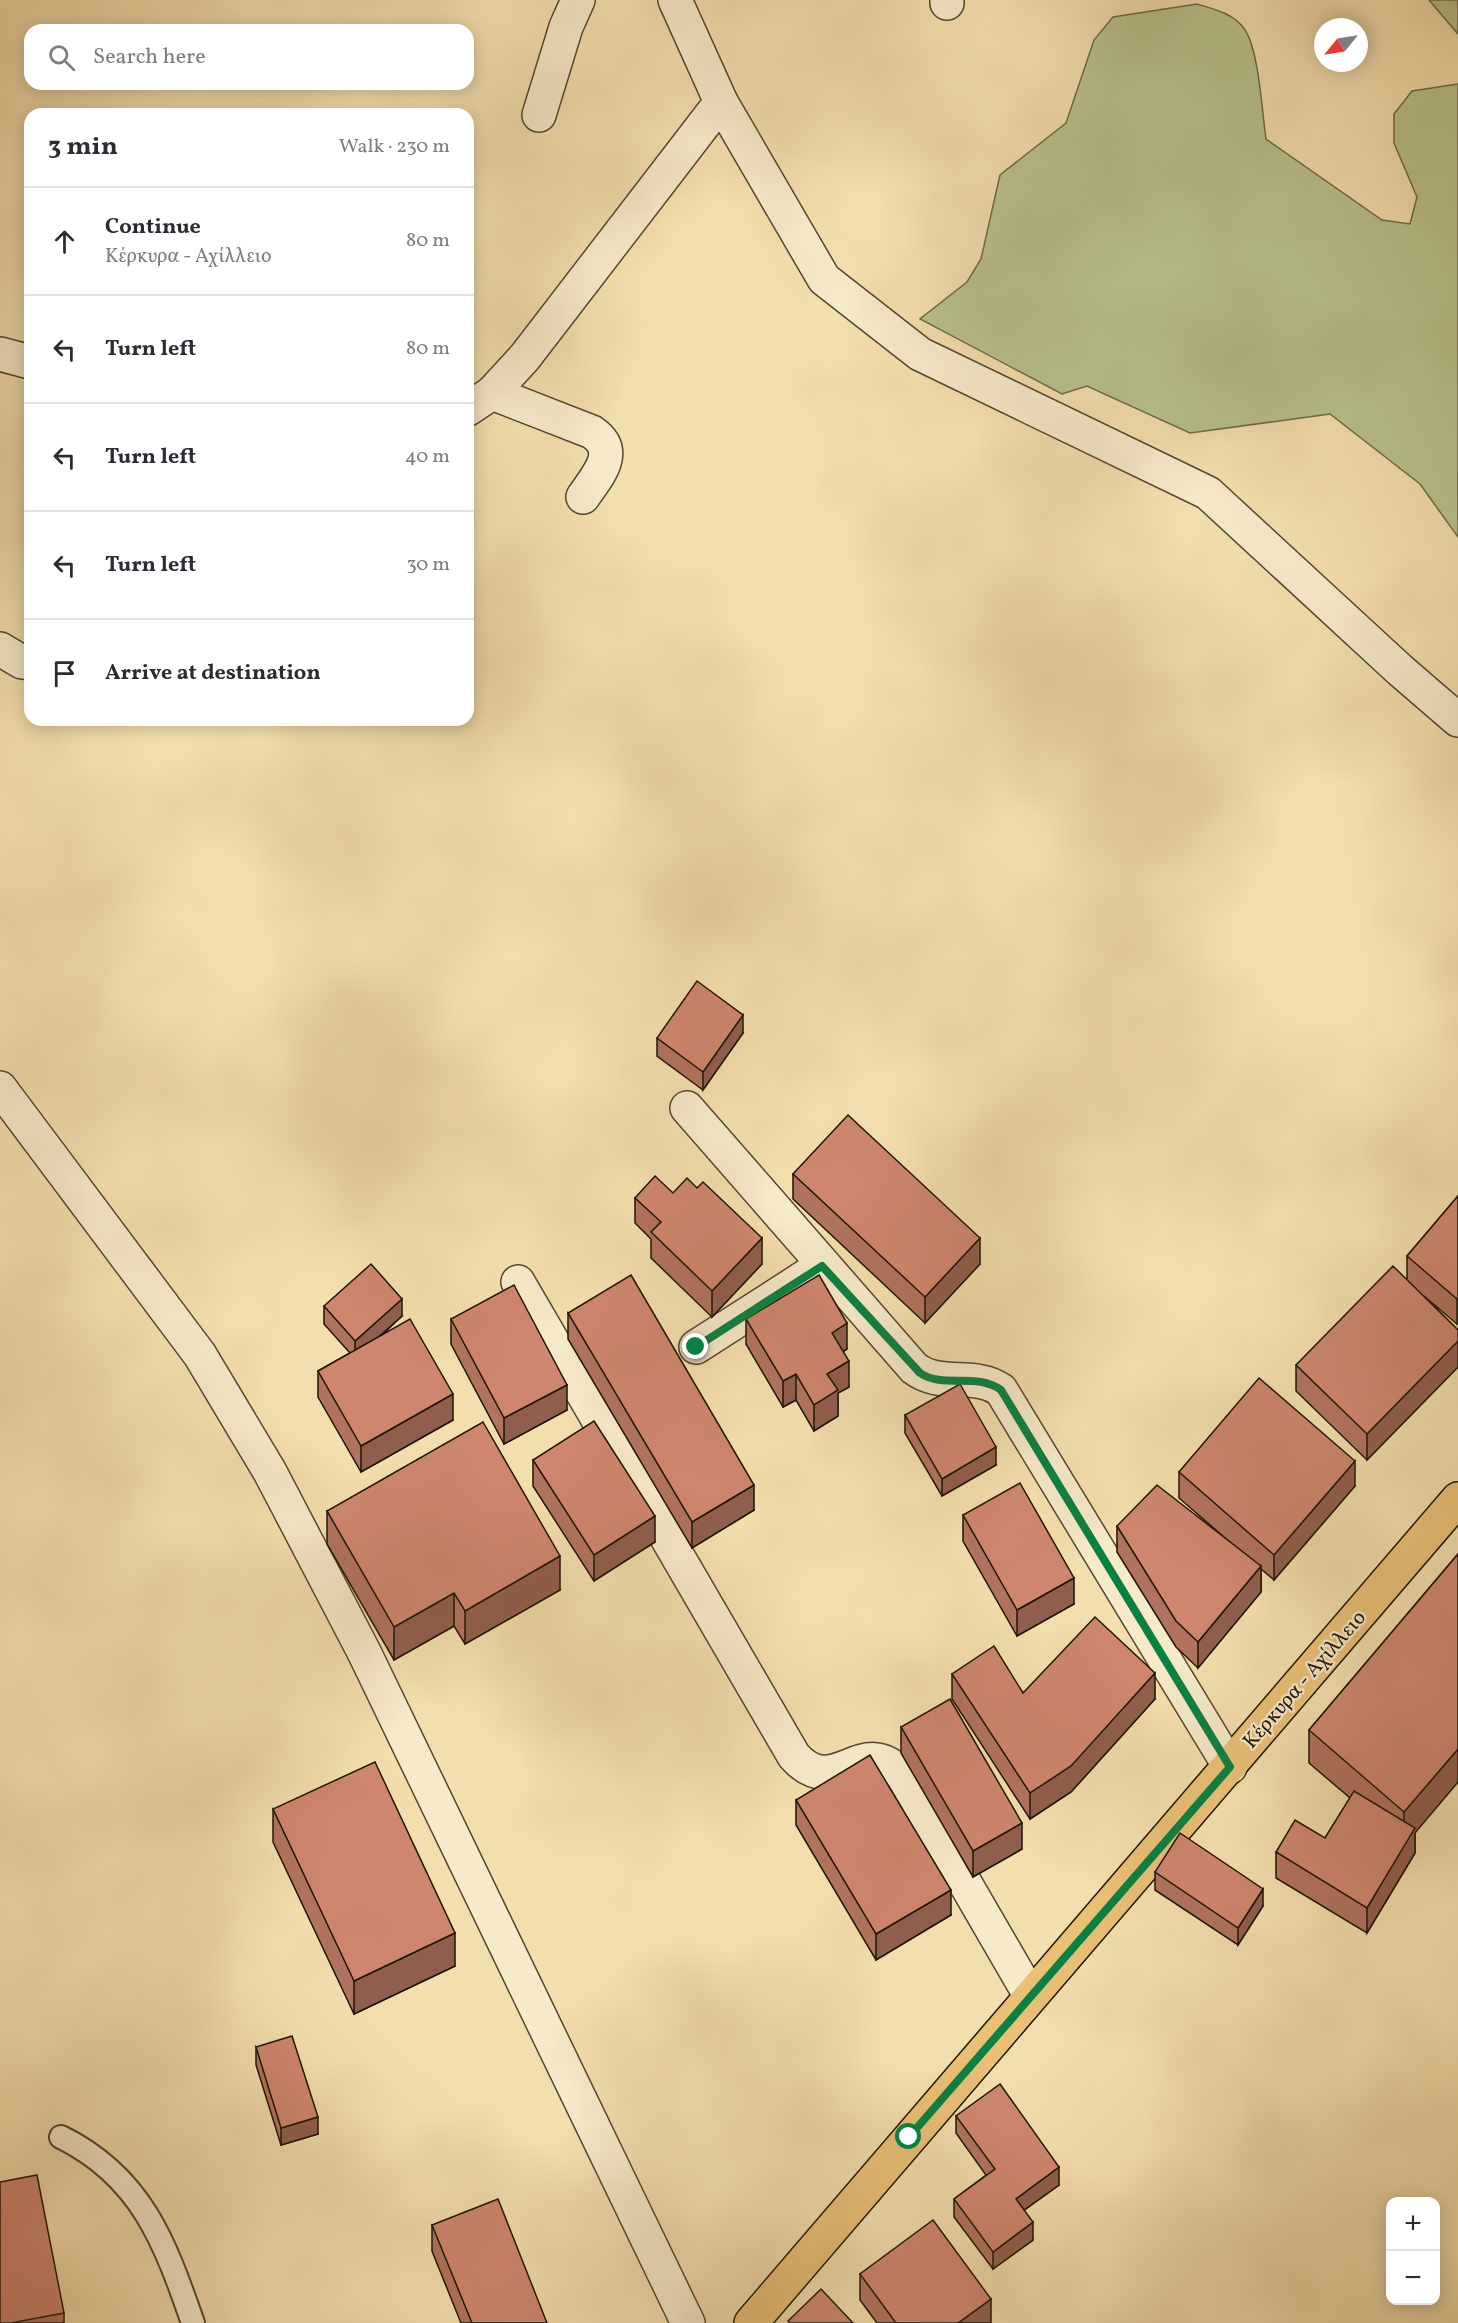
<!DOCTYPE html>
<html lang="en">
<head>
<meta charset="utf-8">
<style>
	:root { --surface:#fff; --page:#f2f2f3; --text:#2b2b33; --muted:#7c7c81; --line:#e1e1e2 }
	body { margin:0; font-family:Vollkorn,serif; background:var(--page); color:var(--text) }
	.controls { position:absolute; right:18px; bottom:18px; display:grid; overflow:hidden; border-radius:12px; box-shadow:0 3px 15px #0003 }
	.controls button { width:54px; height:54px; display:grid; place-items:center; padding:0; border:0; border-bottom:2px solid var(--line); background:var(--surface); color:var(--text); font:30px sans-serif }
	.compass { position:absolute; left:1314px; top:18px; width:54px; height:54px; border-radius:50%; background:var(--surface); box-shadow:0 3px 15px #0003; rotate:240deg }
	.stop { position:absolute; width:18px; height:18px; margin:-14px; border:4px solid #0b8043; border-radius:50%; background:#fff }
	.stop.end { background:#0b8043; border-color:#fff; box-shadow:0 2px 6px #0008 }
	.list { margin:0; padding:0; list-style:none }
	h2 { display:flex; justify-content:space-between; align-items:center; height:78px; margin:0; padding:0 24px; font-size:26px }
	h2 small { font-size:20px; font-weight:400; color:var(--muted) }
	.list li { display:grid; grid-template-columns:39px 1fr auto; gap:18px; align-items:center; box-sizing:border-box; height:108px; padding:0 24px; border-top:2px solid var(--line) }
	.list b { display:block; font-size:22px; white-space:nowrap }
	.list p { margin:0; font-size:20px; white-space:nowrap; color:var(--muted) }
	.list em { font-size:20px; font-style:normal; color:var(--muted) }
	.icon { flex:none; width:33px; height:33px; fill:none; stroke:currentColor; stroke-width:2; stroke-linecap:round; stroke-linejoin:round }
	.map { position:relative; flex:none; width:1458px; height:2323px; overflow:hidden }
	.search { position:absolute; background:var(--surface); box-shadow:0 3px 15px #0003; left:24px; top:24px; width:450px; height:66px; display:flex; align-items:center; gap:15px; box-sizing:border-box; padding:0 21px; border-radius:18px; color:var(--muted); font-size:22px }
	.panel { position:absolute; background:var(--surface); box-shadow:0 3px 15px #0003; left:24px; top:108px; width:450px; height:618px; border-radius:18px }
	.map>svg:first-child { display:block }
</style>
</head>
<body>
<div class="map">
<svg width="1458" height="2323" viewBox="0 0 1458 2323">
	<rect width="100%" height="100%" fill="#f3dfad"/>
	<filter id="stains"><feTurbulence type="fractalNoise" baseFrequency=".00333" numOctaves="4"/><feColorMatrix values="0 0 0 0 .2 0 0 0 0 .09 0 0 0 0 .02 0 0 0 .5 -.17"/></filter>
	<radialGradient id="worn" r=".72"><stop offset=".6" stop-color="#630" stop-opacity="0"/><stop offset="1" stop-color="#630" stop-opacity=".3"/></radialGradient>
	<!-- green -->
	<g fill="#b9c28b" stroke="#6c6b48" stroke-width="1.5">
		<path d="M1429,0H1458V34Z"/>
		<path d="M1197,4C1214,9 1235,14 1245,30C1259,51 1262,112 1266,139L1382,220L1410,224L1417,197L1394,143V114L1412,91L1458,84V537L1420,484L1330,414L1190,433L1087,386L1062,394L920,319L967,282L981,259L1000,175L1066,123L1094,40L1113,17Z"/>
	</g>
	<g fill="none" stroke-linecap="round" stroke-linejoin="round">
		<defs>
			<path id="lane" d="M61,2137C142,2177 165,2243 193,2323"/>
			<g id="street">
				<path d="M675,0L721,102L824,279L920,354L1208,493L1400,670L1458,720"/>
				<path d="M947,3V0"/>
				<path d="M539,115L566,27L578,0"/>
				<path d="M0,354L30,362"/>
				<path d="M492,393L525,357L721,102"/>
				<path d="M468,409L492,393L592,432C621,452 597,476 583,497"/>
				<path d="M0,649L22,662L30,663"/>
				<path d="M0,1088L200,1355L270,1472L364,1652L688,2323"/>
				<path d="M687,1108L914,1368C941,1389 974,1371 1001,1390L1230,1767"/>
				<path d="M518,1282L794,1756C836,1803 861,1729 903,1776L1030,1995"/>
				<path d="M696,1347L822,1266"/>
			</g>
			<path id="primary" d="M751,2323L1458,1499"/>
		</defs>
		<!-- lane casing -->
		<use href="#lane" stroke="#544730" stroke-width="26"/>
		<!-- street casing -->
		<use href="#street" stroke="#544730" stroke-width="36"/>
		<!-- primary casing -->
		<use href="#primary" stroke="#1f1406" stroke-width="36"/>
		<!-- lane -->
		<use href="#lane" stroke="#f7eaca" stroke-width="22"/>
		<!-- street -->
		<use href="#street" stroke="#f7eaca" stroke-width="33"/>
		<!-- primary -->
		<use href="#primary" stroke="#eac076" stroke-width="33"/>
	</g>
	<!-- wall -->
	<g fill="#b1735f" stroke="#1f1406" stroke-width="1.5">
		<path d="M743,1033L703,1090L657,1056V1038Z"/>
		<path d="M793,1174L980,1264L925,1323L793,1199Z"/>
		<path d="M1458,1196V1323L1457,1324L1424,1296L1458,1330V1367L1367,1460L1296,1391V1365L1407,1279V1256Z"/>
		<path d="M635,1198L762,1264L712,1317L651,1258V1239L635,1223Z"/>
		<path d="M324,1306L402,1316L381,1336L453,1420L361,1472L318,1397V1371L350,1353L324,1324Z"/>
		<path d="M568,1313L754,1510L692,1548L568,1339Z"/>
		<path d="M451,1319L567,1410L504,1444L451,1344Z"/>
		<path d="M746,1319L847,1349L843,1352L849,1387L838,1393V1416L814,1431L796,1400L783,1407L746,1344Z"/>
		<path d="M905,1415L996,1465L942,1496L905,1433Z"/>
		<path d="M533,1460L655,1542L594,1581L533,1486Z"/>
		<path d="M1179,1472L1355,1486L1274,1580L1261,1569V1592L1198,1668L1176,1647L1117,1552V1526L1232,1544L1179,1498Z"/>
		<path d="M327,1511L560,1590L465,1644L454,1626L394,1660L327,1544Z"/>
		<path d="M963,1515L1074,1604L1017,1636L963,1541Z"/>
		<path d="M1458,1554L1415,1833V1853L1367,1933L1276,1878V1852L1325,1838L1350,1798L1309,1763V1730Z"/>
		<path d="M952,1674L1023,1693L1155,1699L1071,1792L1030,1819L952,1699Z"/>
		<path d="M901,1727L1022,1849L973,1877L901,1753Z"/>
		<path d="M796,1800L951,1915L876,1960L796,1825Z"/>
		<path d="M273,1809L455,1966L354,2014L273,1842Z"/>
		<path d="M1155,1872L1263,1906L1238,1945L1155,1890Z"/>
		<path d="M256,2047L318,2134L281,2145L256,2065Z"/>
		<path d="M956,2116L1059,2185L1024,2210L1033,2240L993,2269L954,2217V2199L986,2175L956,2133Z"/>
		<path d="M432,2225L547,2323H461L432,2251Z"/>
		<path d="M860,2274L991,2323H877L860,2300Z"/>
		<path d="M64,2313V2323H0Z"/>
	</g>
	<!-- shaded-wall -->
	<g fill="#905e4d" stroke="#1f1406" stroke-width="1.5">
		<path d="M743,1015V1033L703,1090V1072Z"/>
		<path d="M762,1238V1264L712,1317V1291Z"/>
		<path d="M980,1238V1264L925,1323V1297Z"/>
		<path d="M1458,1297V1323L1457,1324V1299Z"/>
		<path d="M402,1299V1316L355,1358V1341Z"/>
		<path d="M847,1323V1349L832,1358V1333Z"/>
		<path d="M1458,1341V1367L1367,1460V1434Z"/>
		<path d="M849,1361V1387L838,1393V1416L814,1431V1405L827,1374Z"/>
		<path d="M796,1374V1400L783,1407V1381Z"/>
		<path d="M567,1385V1410L504,1444V1418Z"/>
		<path d="M453,1394V1420L361,1472V1446Z"/>
		<path d="M996,1447V1465L942,1496V1479Z"/>
		<path d="M1355,1461V1486L1274,1580V1555Z"/>
		<path d="M754,1485V1510L692,1548V1522Z"/>
		<path d="M655,1516V1542L594,1581V1555Z"/>
		<path d="M560,1556V1590L465,1644V1611Z"/>
		<path d="M1261,1566V1592L1198,1668V1642Z"/>
		<path d="M1074,1578V1604L1017,1636V1610Z"/>
		<path d="M454,1593V1626L394,1660V1627Z"/>
		<path d="M1155,1673V1699L1071,1792L1030,1819V1793Z"/>
		<path d="M1458,1749V1782L1415,1833V1853L1367,1933V1908L1404,1845V1812Z"/>
		<path d="M1022,1823V1849L973,1877V1851Z"/>
		<path d="M1263,1889V1906L1238,1945V1928Z"/>
		<path d="M951,1890V1915L876,1960V1934Z"/>
		<path d="M455,1933V1966L354,2014V1981Z"/>
		<path d="M318,2117V2134L281,2145V2128Z"/>
		<path d="M1059,2167V2185L1016,2216V2199Z"/>
		<path d="M1033,2222V2240L993,2269V2252Z"/>
		<path d="M991,2299V2323H958Z"/>
	</g>
	<!-- building -->
	<g fill="#ce866e" stroke="#1f1406" stroke-width="1.5">
		<path d="M697,981L743,1015L703,1072L657,1038Z"/>
		<path d="M848,1115L980,1238L925,1297L793,1174Z"/>
		<path d="M655,1176L673,1193L687,1178L697,1188L703,1182L762,1238L712,1291L651,1232L661,1222L635,1198Z"/>
		<path d="M1458,1196V1297L1457,1299L1407,1256Z"/>
		<path d="M371,1264L402,1299L355,1341L324,1306Z"/>
		<path d="M1393,1266L1458,1330V1341L1367,1434L1296,1365Z"/>
		<path d="M631,1275L754,1485L692,1522L568,1313Z"/>
		<path d="M819,1275L847,1323L832,1333L849,1361L827,1374L838,1390L814,1405L796,1374L783,1381L746,1319Z"/>
		<path d="M514,1285L567,1385L504,1418L451,1319Z"/>
		<path d="M410,1319L453,1394L361,1446L318,1371Z"/>
		<path d="M1259,1378L1355,1461L1274,1555L1179,1472Z"/>
		<path d="M960,1384L996,1447L942,1479L905,1415Z"/>
		<path d="M594,1421L655,1516L594,1555L533,1460Z"/>
		<path d="M483,1422L560,1556L465,1611L454,1593L394,1627L327,1511Z"/>
		<path d="M1020,1483L1074,1578L1017,1610L963,1515Z"/>
		<path d="M1157,1485L1261,1566L1198,1642L1176,1621L1117,1526Z"/>
		<path d="M1458,1554V1749L1404,1812L1309,1730Z"/>
		<path d="M1095,1617L1155,1673L1071,1766L1030,1793L952,1674L994,1646L1023,1693Z"/>
		<path d="M950,1699L1022,1823L973,1851L901,1727Z"/>
		<path d="M870,1755L951,1890L876,1934L796,1800Z"/>
		<path d="M375,1762L455,1933L354,1981L273,1809Z"/>
		<path d="M1354,1791L1415,1828L1367,1908L1276,1852L1295,1820L1325,1838Z"/>
		<path d="M1180,1833L1263,1889L1238,1928L1155,1872Z"/>
		<path d="M292,2036L318,2117L281,2128L256,2047Z"/>
		<path d="M1000,2084L1059,2167L1016,2199L1033,2222L993,2252L954,2199L995,2169L956,2116Z"/>
		<path d="M37,2175L64,2313L11,2323H0V2182Z"/>
		<path d="M498,2199L547,2323H472L432,2225Z"/>
		<path d="M933,2220L991,2299L958,2323H896L860,2274Z"/>
		<path d="M821,2289L853,2323H790L788,2321Z"/>
	</g>
	<g fill="none" stroke-linecap="round" stroke-linejoin="round">
		<!-- route -->
		<path stroke="#0b8043" stroke-width="8" d="M696,1347L822,1266L920,1373C944,1389 976,1372 1001,1390L1230,1767L909,2137"/>
	</g>
	<g text-anchor="middle" dominant-baseline="central" stroke-width="4.5" stroke-linejoin="round" paint-order="stroke">
		<!-- street labels -->
		<g font-size="21" fill="#1f1406" stroke="#f7eaca">
			<text transform="translate(1305 1680) rotate(-49)">Κέρκυρα - Αχίλλειο</text>
		</g>
	</g>
	<rect width="100%" height="100%" filter="url(#stains)"/>
	<rect width="100%" height="100%" fill="url(#worn)"/>
</svg>
<div class="controls">
<button>+</button>
<button>−</button>
</div>
<svg class="compass" viewBox="-18 -18 36 36"><path d="M0-13l5 13h-10z" fill="#e53935"/><path d="M0 13l5-13h-10z" fill="#7c7c81"/></svg>
<div class="stop" style="left:909px;top:2137px"></div>
<div class="stop end" style="left:696px;top:1347px"></div>
<div class="search"><svg class="icon" aria-label="search" viewBox="0 0 24 24"><circle cx="10" cy="10" r="6"/><path d="M15 15l6 6"/></svg>Search here</div>
<section class="panel">
<h2>3 min<small>Walk · 230 m</small></h2>
<ul class="list">
<li><svg class="icon" aria-label="ahead" viewBox="0 0 24 24"><path d="M12 20V5M6 11l6-6 6 6"/></svg><div><b>Continue</b><p>Κέρκυρα - Αχίλλειο</p></div><em>80 m</em></li>
<li><svg class="icon" aria-label="left" viewBox="0 0 24 24"><path d="M17 20v-9H6M10 6l-5 5 5 5"/></svg><div><b>Turn left</b></div><em>80 m</em></li>
<li><svg class="icon" aria-label="left" viewBox="0 0 24 24"><path d="M17 20v-9H6M10 6l-5 5 5 5"/></svg><div><b>Turn left</b></div><em>40 m</em></li>
<li><svg class="icon" aria-label="left" viewBox="0 0 24 24"><path d="M17 20v-9H6M10 6l-5 5 5 5"/></svg><div><b>Turn left</b></div><em>30 m</em></li>
<li><svg class="icon" aria-label="arrive" viewBox="0 0 24 24"><path d="M6 21V4h12l-3 4 3 4H6"/></svg><div><b>Arrive at destination</b></div></li>
</ul>
</section>
</div>
</body>
</html>
